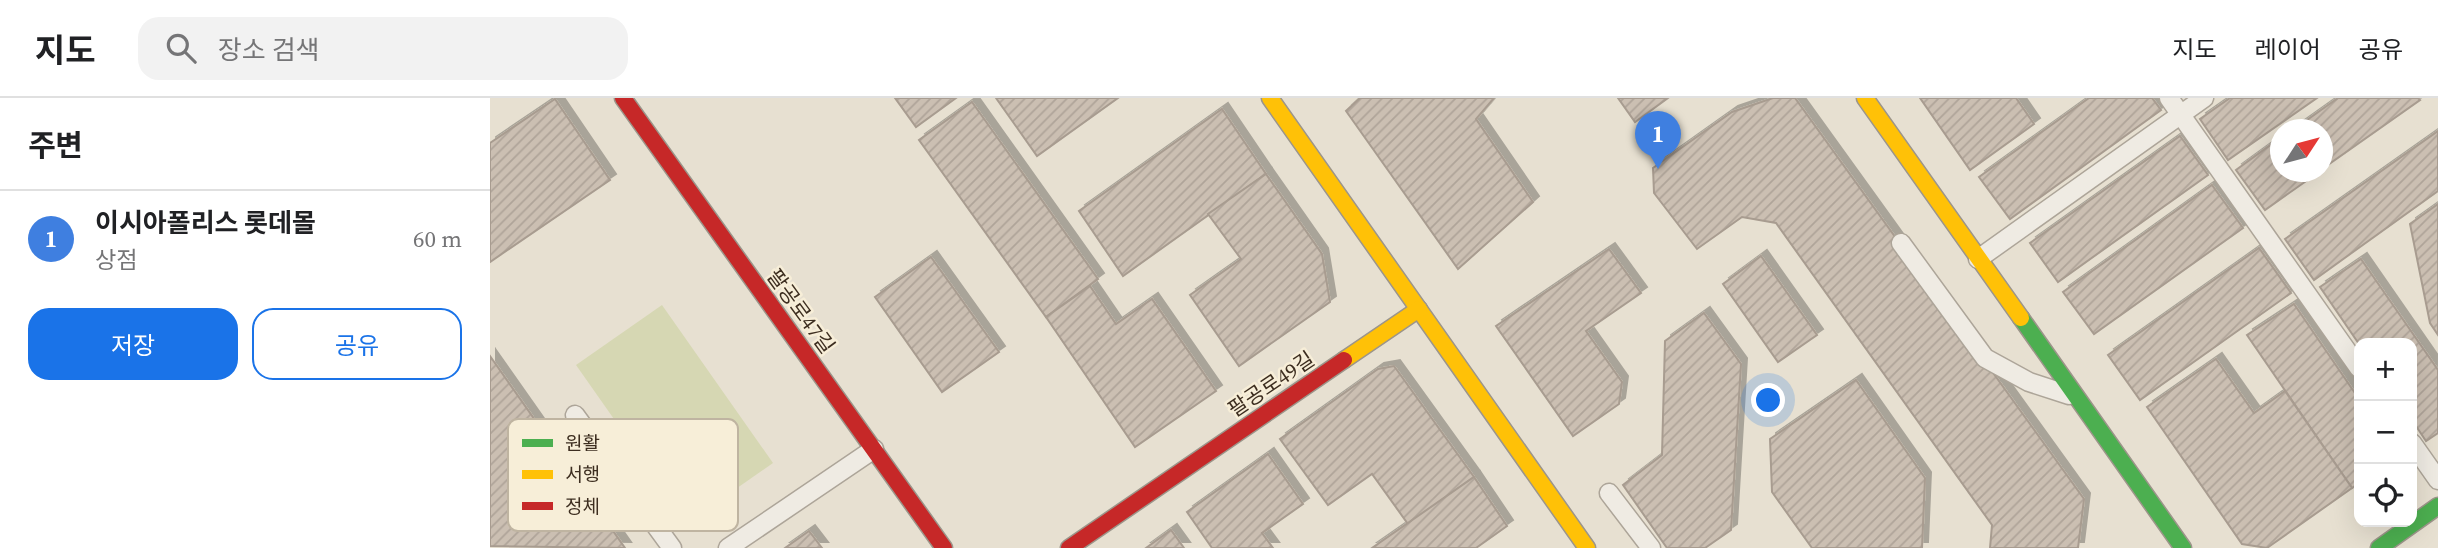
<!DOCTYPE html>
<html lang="ko">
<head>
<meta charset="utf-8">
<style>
	:root { --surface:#fff; --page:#f2f2f2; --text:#202124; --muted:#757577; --line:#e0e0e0; --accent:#1a73e8 }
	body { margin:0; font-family:"Source Serif 4","Noto Sans KR",serif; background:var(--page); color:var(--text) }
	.controls { position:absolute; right:21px; bottom:21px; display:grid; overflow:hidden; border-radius:14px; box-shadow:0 7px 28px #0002 }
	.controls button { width:63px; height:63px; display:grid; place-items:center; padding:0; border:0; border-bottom:2px solid var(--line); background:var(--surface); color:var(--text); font:35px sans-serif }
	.compass { position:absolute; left:1780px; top:21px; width:63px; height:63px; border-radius:50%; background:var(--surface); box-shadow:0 7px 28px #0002; rotate:54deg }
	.you { position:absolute; left:1279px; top:303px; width:24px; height:24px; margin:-18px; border:5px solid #fff; border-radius:50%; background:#1a73e8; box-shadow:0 0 0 10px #1a73e833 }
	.badge { display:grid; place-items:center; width:46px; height:46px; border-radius:50%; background:var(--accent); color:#fff; font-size:23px; font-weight:700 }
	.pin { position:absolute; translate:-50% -58px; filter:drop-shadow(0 2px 4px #0008) }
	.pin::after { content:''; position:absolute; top:37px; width:24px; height:21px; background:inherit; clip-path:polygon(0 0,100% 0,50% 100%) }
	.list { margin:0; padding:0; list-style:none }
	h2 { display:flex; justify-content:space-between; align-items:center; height:91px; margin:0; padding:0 28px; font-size:30px }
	h2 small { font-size:23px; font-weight:400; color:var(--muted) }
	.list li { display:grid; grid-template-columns:46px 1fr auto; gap:21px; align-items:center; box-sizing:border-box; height:98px; padding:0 28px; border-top:2px solid var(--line) }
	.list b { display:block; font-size:26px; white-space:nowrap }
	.list p { margin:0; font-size:23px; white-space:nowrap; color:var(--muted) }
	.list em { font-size:23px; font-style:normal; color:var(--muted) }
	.actions { display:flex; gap:14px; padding:21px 28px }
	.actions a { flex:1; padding:16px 0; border:2px solid var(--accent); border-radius:21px; text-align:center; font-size:24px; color:var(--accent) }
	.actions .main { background:var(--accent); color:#fff }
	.icon { flex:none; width:38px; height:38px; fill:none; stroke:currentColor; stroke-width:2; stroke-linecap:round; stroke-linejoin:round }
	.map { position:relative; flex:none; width:1948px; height:450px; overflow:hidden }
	header { display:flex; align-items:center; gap:42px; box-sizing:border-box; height:98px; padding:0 35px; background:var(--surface); border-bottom:2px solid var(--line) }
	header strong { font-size:33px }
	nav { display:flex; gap:38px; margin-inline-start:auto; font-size:24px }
	.search { width:490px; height:63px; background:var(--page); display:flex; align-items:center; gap:18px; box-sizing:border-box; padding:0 24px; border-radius:21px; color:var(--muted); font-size:26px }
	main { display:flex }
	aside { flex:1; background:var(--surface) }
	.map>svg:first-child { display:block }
</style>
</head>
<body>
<header>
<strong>지도</strong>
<div class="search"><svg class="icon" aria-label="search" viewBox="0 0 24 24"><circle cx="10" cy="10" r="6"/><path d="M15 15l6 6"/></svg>장소 검색</div>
<nav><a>지도</a><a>레이어</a><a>공유</a></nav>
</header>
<main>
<aside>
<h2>주변<small></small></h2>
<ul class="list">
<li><span class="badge" style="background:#3f7fe0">1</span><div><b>이시아폴리스 롯데몰</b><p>상점</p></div><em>60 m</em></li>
</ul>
<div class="actions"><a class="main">저장</a><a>공유</a></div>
</aside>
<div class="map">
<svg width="1948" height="450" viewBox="0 0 1948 450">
	<defs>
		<pattern id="building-hatch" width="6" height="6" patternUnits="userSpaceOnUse" patternTransform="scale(1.75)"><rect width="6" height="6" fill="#cbbfb2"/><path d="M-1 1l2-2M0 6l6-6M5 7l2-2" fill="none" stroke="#afa499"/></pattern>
		<filter id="shadow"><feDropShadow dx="6" dy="-6" stdDeviation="0" flood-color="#0004"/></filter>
	</defs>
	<rect width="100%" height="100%" fill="#e7e0d1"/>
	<!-- pitch -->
	<path fill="#d6d7b3" d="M172,207L283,365L197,425L86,267Z"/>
	<!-- building -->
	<g fill="url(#building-hatch)" stroke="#a89c90" stroke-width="2" filter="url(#shadow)">
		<path d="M405,0H466L426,29Z"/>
		<path d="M506,0H628L547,58Z"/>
		<path d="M870,0H1004L986,21L1043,104L968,171L856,13Z"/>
		<path d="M1128,0H1178L1145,24Z"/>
		<path d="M1283,0H1305L1594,401L1588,450H1500L1502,427L1286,125L1252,119L1207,151L1164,95L1163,70L1242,14Z"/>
		<path d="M1430,0H1526L1544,26L1480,72Z"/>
		<path d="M1599,0H1662L1671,12L1520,121L1489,79Z"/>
		<path d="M1740,0H1827L1738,62L1710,21Z"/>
		<path d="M1848,0H1928L1930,2L1832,71V32H1803Z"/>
		<path d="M65,1L120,82L0,164V45Z"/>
		<path d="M482,4L608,181L556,219L429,42Z"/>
		<path d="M732,11L776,76L633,178L589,113Z"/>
		<path d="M1948,33V93L1824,182L1795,141Z"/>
		<path d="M1690,38L1718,77L1568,184L1540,145Z"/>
		<path d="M1790,40V74H1829L1775,112L1746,72Z"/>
		<path d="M776,76L832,156L840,204L749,268L700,197L751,161L718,116Z"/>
		<path d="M1722,87L1753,130L1604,236L1573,194Z"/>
		<path d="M1948,106V237L1940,225L1920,126Z"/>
		<path d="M1769,150L1801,195L1650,302L1618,257Z"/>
		<path d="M1119,151L1151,195L1096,233L1132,284L1129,306L1083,338L1006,228Z"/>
		<path d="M1271,158L1327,237L1288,264L1233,186Z"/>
		<path d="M441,159L509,254L452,294L385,199Z"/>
		<path d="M1871,161L1948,272V335L1936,343L1922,322V245L1869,246L1830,189Z"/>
		<path d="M600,188L626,226L662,201L726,293L645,349L556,219Z"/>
		<path d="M1804,206L1869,301V385L1862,390L1757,237Z"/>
		<path d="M1214,215L1251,266L1241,432L1215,450H1177L1133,387L1172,357L1175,243Z"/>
		<path d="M0,258L135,450L0,448Z"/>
		<path d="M1726,261L1764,315L1795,293L1862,390L1777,450L1752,446L1657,309Z"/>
		<path d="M904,268L984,379L918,426L882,376L838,407L790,341L888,271Z"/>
		<path d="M1366,282L1435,380L1432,450H1322L1282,394L1280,341Z"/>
		<path d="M778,356L813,406L772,435L783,450H722L697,414Z"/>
		<path d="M984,379L1017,428L986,450H882Z"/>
		<path d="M681,432L694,450H656Z"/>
		<path d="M319,433L332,450H295Z"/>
	</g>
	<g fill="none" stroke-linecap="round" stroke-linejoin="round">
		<defs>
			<g id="lane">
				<path d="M1679,0L1869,270"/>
				<path d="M1411,145L1495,260L1539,284L1579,297"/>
				<path d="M1488,161L1714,0"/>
				<path d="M85,317L182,450"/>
				<path d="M1922,345L1948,382"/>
				<path d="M1119,395L1161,450"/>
				<path d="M238,450L384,351"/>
			</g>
			<g id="fast">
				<path d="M1531,220L1693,450"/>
				<path d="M1889,450L1948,408"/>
			</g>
			<g id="slow">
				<path d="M780,0L1097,450"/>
				<path d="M1375,0L1531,220"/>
				<path d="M854,262L929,211"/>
			</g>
			<g id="jam">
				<path d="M133,0L454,450"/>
				<path d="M579,450L854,262"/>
			</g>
		</defs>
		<!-- lane casing -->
		<use href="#lane" stroke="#ada599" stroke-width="21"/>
		<!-- fast casing -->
		<use href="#fast" stroke="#9c958a" stroke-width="19"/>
		<!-- slow casing -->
		<use href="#slow" stroke="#9c958a" stroke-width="19"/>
		<!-- jam casing -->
		<use href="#jam" stroke="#9c958a" stroke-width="19"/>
		<!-- lane -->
		<use href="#lane" stroke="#efebe3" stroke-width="18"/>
		<!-- fast -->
		<use href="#fast" stroke="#4caf50" stroke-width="16"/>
		<!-- slow -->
		<use href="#slow" stroke="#ffc107" stroke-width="16"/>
		<!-- jam -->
		<use href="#jam" stroke="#c62828" stroke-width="16"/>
	</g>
	<g text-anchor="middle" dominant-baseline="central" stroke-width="5" stroke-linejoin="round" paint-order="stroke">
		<!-- street labels -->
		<g font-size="21" fill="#3d2e20" stroke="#f7eed8">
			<text transform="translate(311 213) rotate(54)">팔공로47길</text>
			<text transform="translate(781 286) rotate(-34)">팔공로49길</text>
		</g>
	</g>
	<!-- legend -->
	<rect x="18" y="321" width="230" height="112" rx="10" fill="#f7eed8" stroke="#bfb4a1" stroke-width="2"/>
	<rect x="32" y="341" width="31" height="8" fill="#4caf50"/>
	<rect x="32" y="372" width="31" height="9" fill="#ffc107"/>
	<rect x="32" y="404" width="31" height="8" fill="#c62828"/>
	<g font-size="19" fill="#3d2e20">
		<text x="75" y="352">원활</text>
		<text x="75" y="383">서행</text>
		<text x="75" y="415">정체</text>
	</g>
</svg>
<div class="controls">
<button>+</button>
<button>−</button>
<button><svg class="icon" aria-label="locate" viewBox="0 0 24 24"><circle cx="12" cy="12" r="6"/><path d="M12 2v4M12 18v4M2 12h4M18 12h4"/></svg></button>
</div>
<svg class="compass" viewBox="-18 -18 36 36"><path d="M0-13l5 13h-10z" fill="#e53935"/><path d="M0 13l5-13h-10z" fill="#757577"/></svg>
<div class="you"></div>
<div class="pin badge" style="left:1168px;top:71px;background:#3f7fe0">1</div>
</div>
</main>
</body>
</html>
